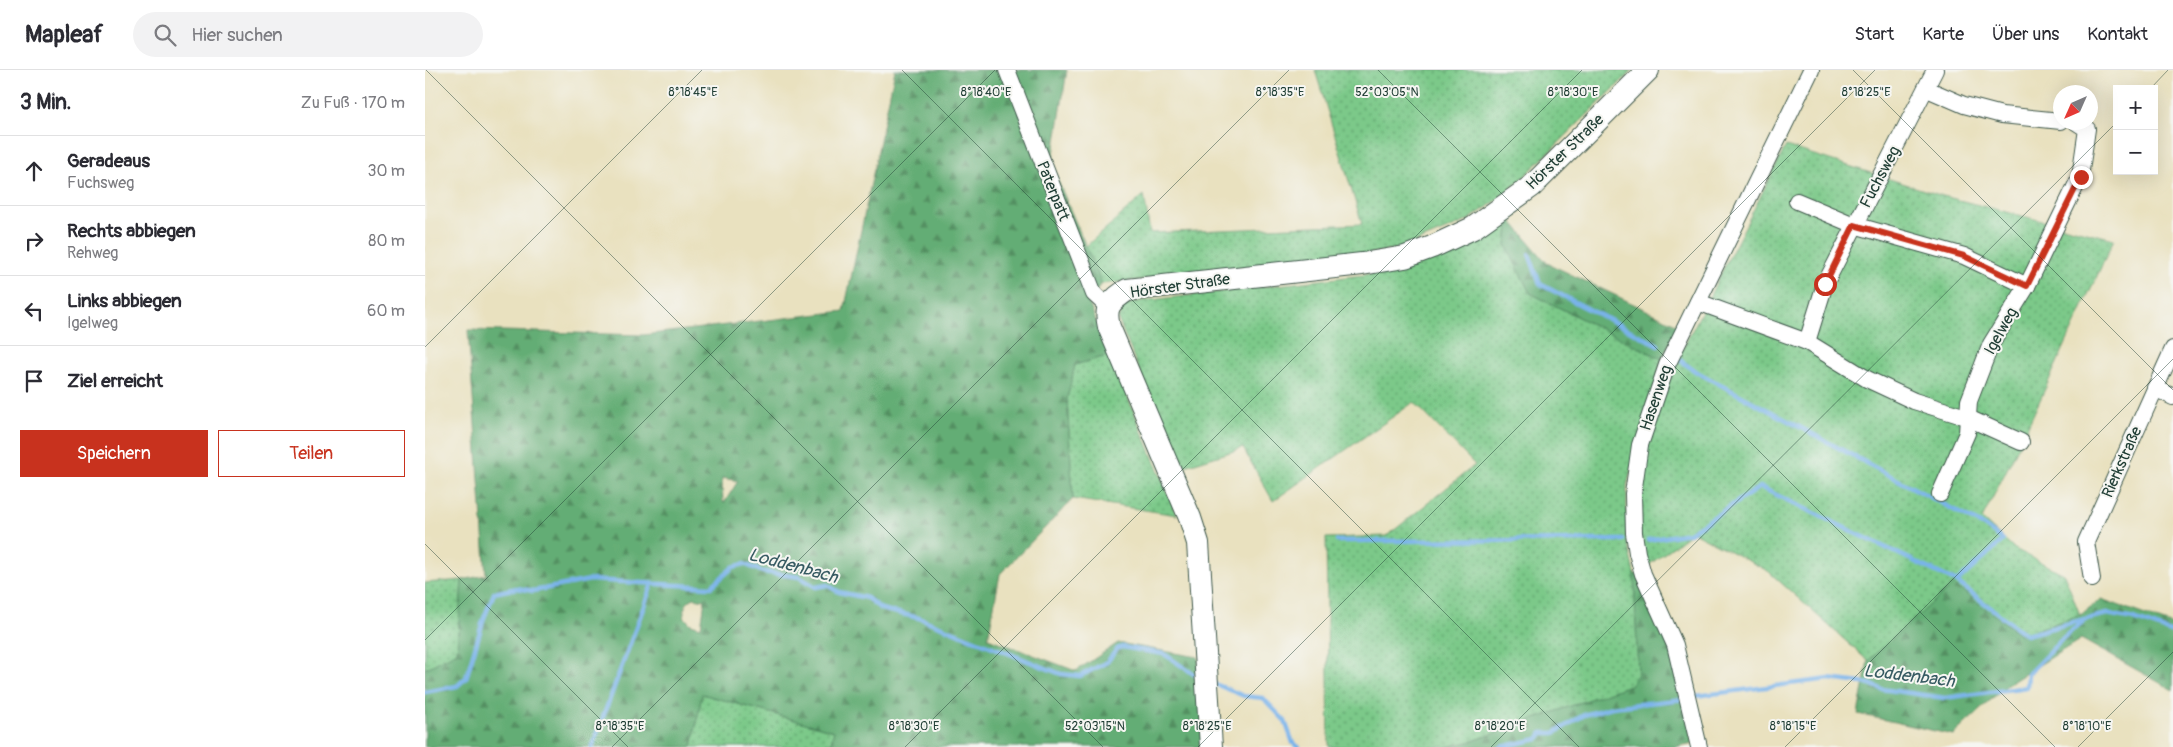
<!DOCTYPE html>
<html lang="de">
<head>
<meta charset="utf-8">
<style>
	:root { --surface:#fff; --page:#f2f2f3; --text:#2b2b33; --muted:#7c7c81; --line:#e1e1e2; --accent:#c8321e }
	body { margin:0; font-family:Pangolin,sans-serif; background:var(--page); color:var(--text) }
	.controls { position:absolute; right:15px; top:15px; display:grid; overflow:hidden; border-radius:0px; box-shadow:0 5px 20px #0002 }
	.controls button { width:45px; height:45px; display:grid; place-items:center; padding:0; border:0; border-bottom:1px solid var(--line); background:var(--surface); color:var(--text); font:25px sans-serif }
	.compass { position:absolute; left:1628px; top:15px; width:45px; height:45px; border-radius:50%; background:var(--surface); box-shadow:0 5px 20px #0002; rotate:225deg }
	.stop { position:absolute; width:15px; height:15px; margin:-11px; border:4px solid #c8321e; border-radius:50%; background:#fff }
	.stop.end { background:#c8321e; border-color:#fff; box-shadow:0 1px 5px #0008 }
	.list { margin:0; padding:0; list-style:none }
	h2 { display:flex; justify-content:space-between; align-items:center; height:65px; margin:0; padding:0 20px; font-size:21px }
	h2 small { font-size:16px; font-weight:400; color:var(--muted) }
	.list li { display:grid; grid-template-columns:32px 1fr auto; gap:15px; align-items:center; box-sizing:border-box; height:70px; padding:0 20px; border-top:1px solid var(--line) }
	.list b { display:block; font-size:19px; white-space:nowrap }
	.list p { margin:0; font-size:16px; white-space:nowrap; color:var(--muted) }
	.list em { font-size:16px; font-style:normal; color:var(--muted) }
	.actions { display:flex; gap:10px; padding:15px 20px }
	.actions a { flex:1; padding:11px 0; border:1px solid var(--accent); border-radius:0px; text-align:center; font-size:18px; color:var(--accent) }
	.actions .main { background:var(--accent); color:#fff }
	.icon { flex:none; width:28px; height:28px; fill:none; stroke:currentColor; stroke-width:2; stroke-linecap:round; stroke-linejoin:round }
	.map { position:relative; flex:none; width:1748px; height:677px; overflow:hidden }
	header { display:flex; align-items:center; gap:30px; box-sizing:border-box; height:70px; padding:0 25px; background:var(--surface); border-bottom:1px solid var(--line) }
	header strong { font-size:24px }
	nav { display:flex; gap:28px; margin-inline-start:auto; font-size:18px }
	.search { width:350px; height:45px; background:var(--page); display:flex; align-items:center; gap:12px; box-sizing:border-box; padding:0 18px; border-radius:28px; color:var(--muted); font-size:19px }
	main { display:flex }
	aside { flex:1; background:var(--surface) }
	.map>svg:first-child { display:block }
</style>
</head>
<body>
<header>
<strong>Mapleaf</strong>
<div class="search"><svg class="icon" aria-label="search" viewBox="0 0 24 24"><circle cx="10" cy="10" r="6"/><path d="M15 15l6 6"/></svg>Hier suchen</div>
<nav><a>Start</a><a>Karte</a><a>Über uns</a><a>Kontakt</a></nav>
</header>
<main>
<aside>
<h2>3 Min.<small>Zu Fuß · 170 m</small></h2>
<ul class="list">
<li><svg class="icon" aria-label="ahead" viewBox="0 0 24 24"><path d="M12 20V5M6 11l6-6 6 6"/></svg><div><b>Geradeaus</b><p>Fuchsweg</p></div><em>30 m</em></li>
<li><svg class="icon" aria-label="right" viewBox="0 0 24 24"><path d="M7 20v-9h11M14 6l5 5-5 5"/></svg><div><b>Rechts abbiegen</b><p>Rehweg</p></div><em>80 m</em></li>
<li><svg class="icon" aria-label="left" viewBox="0 0 24 24"><path d="M17 20v-9H6M10 6l-5 5 5 5"/></svg><div><b>Links abbiegen</b><p>Igelweg</p></div><em>60 m</em></li>
<li><svg class="icon" aria-label="arrive" viewBox="0 0 24 24"><path d="M6 21V4h12l-3 4 3 4H6"/></svg><div><b>Ziel erreicht</b></div></li>
</ul>
<div class="actions"><a class="main">Speichern</a><a>Teilen</a></div>
</aside>
<div class="map">
<svg width="1748" height="677" viewBox="0 0 1748 677">
	<defs>
		<pattern id="green-dots" width="8" height="8" patternUnits="userSpaceOnUse" patternTransform="scale(1.25)"><rect width="8" height="8" fill="#7bc989"/><path d="M2 2h.1M6 6h.1" fill="none" stroke="#64a471" stroke-width="1.8" stroke-linecap="round"/></pattern>
		<pattern id="forest-firs" width="22" height="20" patternUnits="userSpaceOnUse" patternTransform="scale(1.25)"><rect width="22" height="20" fill="#64ad75"/><path d="M5 1l3.5 6h-7zM16 11l3.5 6h-7z" fill="#528e61"/></pattern>
	</defs>
	<rect width="100%" height="100%" fill="#f6f6f2"/>
	<filter id="ink" filterUnits="userSpaceOnUse"><feTurbulence type="fractalNoise" baseFrequency=".02" numOctaves="2"/><feDisplacementMap in="SourceGraphic" scale="10" xChannelSelector="R" yChannelSelector="G"/><feConvolveMatrix kernelMatrix="1 2 1 2 8 2 1 2 1" color-interpolation-filters="sRGB"/></filter>
	<filter id="wash" filterUnits="userSpaceOnUse"><feTurbulence type="fractalNoise" baseFrequency=".0096" numOctaves="4" result="noise"/><feDisplacementMap in="SourceGraphic" scale="20" xChannelSelector="R" yChannelSelector="G"/><feGaussianBlur stdDeviation="1.12" result="paint"/><feColorMatrix in="noise" values="0 0 0 0 0 0 0 0 0 0 0 0 0 0 0 0 0 1.4 0 .05"/><feComposite in="paint" operator="in"/></filter>
	<g filter="url(#wash)">
		<rect width="100%" height="100%" fill="#e9e1bf"/>
		<!-- green -->
		<g fill="url(#green-dots)" stroke="#4d835e">
			<path d="M890,0H1208L1100,106L1071,131L1042,151L977,178L936,185L677,214L660,177L719,125L725,163L937,154Z"/>
			<path d="M1361,76L1518,126L1689,169L1597,369L1557,449L1590,479L1639,504L1655,545L1596,565L1528,514L1443,591L1343,501L1268,462L1221,497L1214,461V421L1221,375L1249,296Z"/>
			<path d="M1084,148L1081,175L1105,223L1237,289L1202,415L1201,467L1209,503L1213,604L1205,615L1048,671L1022,677H904L901,468L962,466L1050,395L989,332L848,431L818,378L754,398L693,249L700,236L709,232L938,205L981,197L1014,187L1052,169Z"/>
			<path d="M685,285L752,445L648,429L642,329L650,295Z"/>
			<path d="M37,510L32,582L0,599V513Z"/>
			<path d="M277,624L409,661L405,677H267Z"/>
		</g>
		<!-- forest -->
		<g fill="url(#forest-firs)" stroke="#427554" fill-rule="evenodd">
			<path d="M470,0H642L627,97L677,214L663,231L685,285L650,295L642,329L648,429L575,504L563,568L651,601L693,573L773,587L780,677H405L409,661L277,624L267,677H0V599L32,582L37,510L61,505L43,260L218,265L419,241ZM297,408L313,411L299,433L298,432ZM269,528L280,530L276,557L266,554L259,547C258,538 261,532 269,528Z"/>
			<path d="M1084,148L1122,193L1253,255L1237,289L1105,223L1081,175Z"/>
			<path d="M1209,503L1213,505L1245,576L1268,673L1249,677H1022L1048,671L1205,615L1213,604Z"/>
			<path d="M1528,514L1596,565L1655,545L1676,529L1748,555V620L1656,569L1582,615L1528,665L1433,644L1443,591Z"/>
		</g>
		<g fill="none" stroke-linecap="round" stroke-linejoin="round">
			<!-- stream -->
			<g stroke="#79b3ea" stroke-width="4.5">
				<path d="M1104,184L1115,214L1233,275"/>
				<path d="M1252,288L1270,301L1559,456L1578,470L1532,512"/>
				<path d="M1223,470L1264,463L1335,417L1532,512L1601,565L1660,549"/>
				<path d="M912,471L1198,470"/>
				<path d="M790,614L819,626L838,628L860,651L868,673L874,677"/>
				<path d="M0,622L32,616L41,608L59,548L69,523L92,518L108,521L165,510L286,517L308,497L319,494L338,502L374,507L391,517L402,515L414,522L442,528L456,539L494,548L636,604L655,606L682,592L692,579L697,577L739,584L770,605"/>
				<path d="M1271,626L1404,609L1445,614L1456,619L1520,628L1602,617L1603,604L1639,567L1661,549L1682,544L1709,549L1748,563"/>
				<path d="M167,677L227,514"/>
				<path d="M1076,677L1113,669L1117,663H1129L1159,645L1187,637L1259,629"/>
			</g>
		</g>
	</g>
	<g filter="url(#ink)">
		<g fill="none" stroke-linecap="round" stroke-linejoin="round">
			<defs>
				<g id="street">
					<path d="M582,0L669,224L683,237"/>
					<path d="M1502,19L1539,35L1577,45L1636,51"/>
					<path d="M1372,131L1429,155L1539,186L1602,216"/>
					<path d="M1273,232L1382,272L1442,309L1489,331L1541,347L1596,372"/>
					<path d="M1382,272L1400,214L1510,0"/>
					<path d="M1730,318L1748,327"/>
					<path d="M1515,424L1542,363L1544,331L1566,274L1602,216L1655,107L1662,59L1651,52"/>
					<path d="M1667,509L1661,472L1748,279"/>
					<path d="M1274,677L1250,575L1218,504L1212,483L1209,463L1208,424L1215,375L1242,295L1386,0"/>
				</g>
				<path id="secondary" d="M786,677L773,473L765,448L684,257C679,236 685,232 702,220L937,194L980,187L1007,177L1048,158L1107,116L1223,0"/>
			</defs>
			<!-- street casing -->
			<use href="#street" stroke="#3d5649" stroke-width="18"/>
			<!-- secondary casing -->
			<use href="#secondary" stroke="#3d5649" stroke-width="24"/>
			<!-- street -->
			<use href="#street" stroke="#fff" stroke-width="16"/>
			<!-- secondary -->
			<use href="#secondary" stroke="#fff" stroke-width="22"/>
		</g>
	</g>
	<g fill="none" stroke-linecap="round" stroke-linejoin="round" filter="url(#ink)">
		<!-- route -->
		<path stroke="#c8321e" stroke-width="6" d="M1400,214L1429,155L1539,186L1602,216L1656,107"/>
	</g>
	<!-- ticks -->
	<path fill="none" stroke="#1f3d34" stroke-width="1" stroke-opacity="0.45" d="M1,0L678,677M477,0L1154,677M953,0L1630,677M1428,0L1748,320M1725,19L1743,0M0,277L277,0M0,474L203,677M0,570L570,0M187,677L864,0M480,677L1157,0M773,677L1450,0M1066,677L1692,52M1360,677L1748,289M1653,677L1748,582"/>
	<g text-anchor="middle" dominant-baseline="central" stroke-width="4" stroke-linejoin="round" paint-order="stroke">
		<!-- street labels -->
		<g font-size="16" fill="#1f3d34" stroke="#f6f6f2">
			<text transform="translate(1140 82) rotate(-44)">Hörster Straße</text>
			<text transform="translate(1455 107) rotate(-62)">Fuchsweg</text>
			<text transform="translate(628 121) rotate(68)">Paterpatt</text>
			<text transform="translate(755 216) rotate(-8)">Hörster Straße</text>
			<text transform="translate(1576 261) rotate(-61)">Igelweg</text>
			<text transform="translate(1231 328) rotate(-71)">Hasenweg</text>
			<text transform="translate(1697 392) rotate(-66)">Rierkstraße</text>
		</g>
		<!-- water labels -->
		<g font-size="18" font-style="italic" fill="#365a62" stroke="#f6f6f2">
			<text transform="translate(368 496) rotate(15)">Loddenbach</text>
			<text transform="translate(1484 606) rotate(7)">Loddenbach</text>
		</g>
	</g>
	<g font-size="12" text-anchor="middle" fill="#1f3d34" stroke="#f6f6f2" stroke-width="4" stroke-linejoin="round" paint-order="stroke">
		<text x="268" y="26">8°18'45"E</text>
		<text x="561" y="26">8°18'40"E</text>
		<text x="855" y="26">8°18'35"E</text>
		<text x="962" y="26">52°03'05"N</text>
		<text x="1148" y="26">8°18'30"E</text>
		<text x="1441" y="26">8°18'25"E</text>
		<text x="195" y="660">8°18'35"E</text>
		<text x="489" y="660">8°18'30"E</text>
		<text x="782" y="660">8°18'25"E</text>
		<text x="1075" y="660">8°18'20"E</text>
		<text x="1368" y="660">8°18'15"E</text>
		<text x="670" y="660">52°03'15"N</text>
		<text x="1662" y="660">8°18'10"E</text>
	</g>
</svg>
<div class="controls">
<button>+</button>
<button>−</button>
</div>
<svg class="compass" viewBox="-18 -18 36 36"><path d="M0-13l5 13h-10z" fill="#e53935"/><path d="M0 13l5-13h-10z" fill="#7c7c81"/></svg>
<div class="stop" style="left:1400px;top:214px"></div>
<div class="stop end" style="left:1656px;top:107px"></div>
</div>
</main>
</body>
</html>
